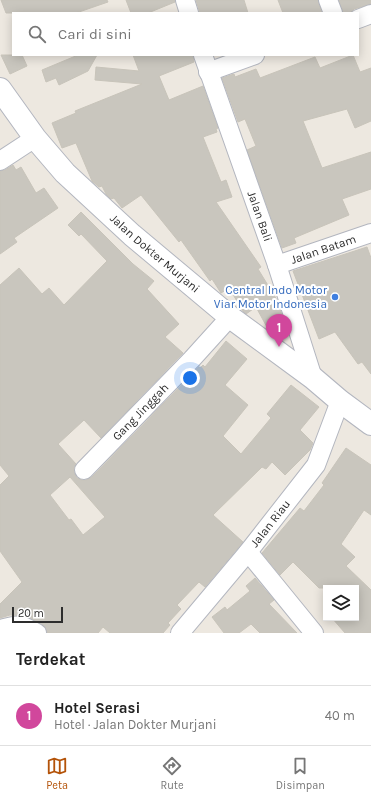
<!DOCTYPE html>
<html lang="id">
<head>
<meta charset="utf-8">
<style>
	:root { --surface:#fff; --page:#f6f6f6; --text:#222; --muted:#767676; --line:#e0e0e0; --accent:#b45309 }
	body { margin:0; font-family:Karla,sans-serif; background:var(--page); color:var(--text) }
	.controls { position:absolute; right:12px; bottom:12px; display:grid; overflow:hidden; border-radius:0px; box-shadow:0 2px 10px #0003 }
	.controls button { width:36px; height:36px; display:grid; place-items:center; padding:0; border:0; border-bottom:1px solid var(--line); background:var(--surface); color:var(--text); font:20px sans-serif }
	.scale { position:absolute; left:12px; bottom:10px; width:51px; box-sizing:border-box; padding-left:4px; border:2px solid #2d2d2d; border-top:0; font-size:11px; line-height:14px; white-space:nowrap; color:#2d2d2d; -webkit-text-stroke:3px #fff; paint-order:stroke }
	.you { position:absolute; left:190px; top:378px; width:14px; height:14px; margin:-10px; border:3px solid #fff; border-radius:50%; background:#1a73e8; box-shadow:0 0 0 6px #1a73e833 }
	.badge { display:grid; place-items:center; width:26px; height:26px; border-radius:50%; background:var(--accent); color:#fff; font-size:13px; font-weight:700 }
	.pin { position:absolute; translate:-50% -33px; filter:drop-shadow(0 1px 2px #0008) }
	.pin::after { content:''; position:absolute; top:21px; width:14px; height:12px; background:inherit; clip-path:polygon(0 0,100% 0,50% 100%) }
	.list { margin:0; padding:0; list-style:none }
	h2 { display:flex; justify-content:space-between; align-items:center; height:52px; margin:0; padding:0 16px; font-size:17px }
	h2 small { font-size:13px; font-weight:400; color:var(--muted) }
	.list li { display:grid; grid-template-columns:26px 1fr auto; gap:12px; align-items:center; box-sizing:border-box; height:60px; padding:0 16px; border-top:1px solid var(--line) }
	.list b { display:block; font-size:15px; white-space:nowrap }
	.list p { margin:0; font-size:13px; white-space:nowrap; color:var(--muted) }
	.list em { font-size:13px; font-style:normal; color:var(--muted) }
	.icon { flex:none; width:22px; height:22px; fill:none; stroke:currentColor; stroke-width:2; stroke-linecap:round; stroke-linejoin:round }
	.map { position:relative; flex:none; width:371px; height:633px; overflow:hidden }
	.search { position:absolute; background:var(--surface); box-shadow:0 2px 10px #0003; left:12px; right:12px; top:12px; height:44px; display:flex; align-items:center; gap:10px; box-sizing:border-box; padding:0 14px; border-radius:0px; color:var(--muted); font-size:15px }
	.sheet { height:112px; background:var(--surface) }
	nav { display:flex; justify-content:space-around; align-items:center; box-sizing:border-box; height:56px; border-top:1px solid var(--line); background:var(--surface); font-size:11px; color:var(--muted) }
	nav a { display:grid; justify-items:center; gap:2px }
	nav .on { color:var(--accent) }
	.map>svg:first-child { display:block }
</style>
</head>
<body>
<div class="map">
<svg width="371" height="633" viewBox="0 0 371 633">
	<rect width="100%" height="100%" fill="#ede8e0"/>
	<!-- building -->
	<g fill="#c9c6be" stroke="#c8c4ba" fill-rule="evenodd">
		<path d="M1,0H107L108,2L76,13H6Z"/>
		<path d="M126,0H175V2L148,13H131Z"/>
		<path d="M196,0H244L248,13H200Z"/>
		<path d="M278,0H318L322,13H283Z"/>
		<path d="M339,0H371V4L354,9L350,13H343Z"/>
		<path d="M1,55H22L27,66L10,74Z"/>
		<path d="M78,55H97L88,71L59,85L56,78L46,82L42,70Z"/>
		<path d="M133,55H193L194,62L159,76L169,100L203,86L218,128L216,129L217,132L203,137L221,182L226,180L232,197L216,202L261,267L258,269L277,300L284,321L268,329L256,307L246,314L243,311L229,288L221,293L212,279L210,281L181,240L179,242L141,195L122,208L114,198L111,199L106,194L102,186L99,187L92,181L76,143L62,148L52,123L76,113L75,111L142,84L95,80L96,67L139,71Z"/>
		<path d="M353,55L360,72L371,68V121L355,128L347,109L303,121L322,168L371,152V189L342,199L349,215L294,238L296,243L282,248L247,150L256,146L245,119L238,122L222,78L234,74L235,77L256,69L260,78L315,57L320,68Z"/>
		<path d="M13,165L16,170L21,167L36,193L44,188L58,208L14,238L17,242L0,254V171L5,170Z"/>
		<path d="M81,212L133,264L154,281L147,289L179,324L165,337L183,353L101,438L84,420L58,444L76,464L74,468V472L77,478L82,480H86L92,477L199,367L200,368L203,365L205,367L226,341L247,359L225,385L248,405L223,436L241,454L271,418L267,414L291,385L319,407L300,430L313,443L310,450L285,475L272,462L266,469L262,467L213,515L243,542L205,587L199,582L177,605L181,609L168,623L170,625L163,633H110L103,627L98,633H47L46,628L42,624L26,616L10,615L0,618V604L22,582L0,551V485L9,476L0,465V285L19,268L42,294L49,288L64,305L107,261L81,234L79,236L68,225ZM70,477L105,517L83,535L71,519L69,520L50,495Z"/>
		<path d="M367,247L371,258V374L362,362L358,364L335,332L319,339L293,271Z"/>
		<path d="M346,448L371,465V515L364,510L341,544L355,557L346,566L371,590V633H345L332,618H356V588H319L293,562L280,575L262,553L300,508L304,511L324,485L322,483Z"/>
		<path d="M255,578L274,600L269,604L297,633H260L251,624L239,633H224L212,617L225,607L227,610L250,591L246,586Z"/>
	</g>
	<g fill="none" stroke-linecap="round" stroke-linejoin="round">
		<defs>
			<g id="minor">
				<path d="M185,0L189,13"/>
				<path d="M328,0L333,13"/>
				<path d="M358,19L371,14"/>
				<path id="s1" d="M203,55L277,265L313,378"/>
				<path d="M208,72L255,55"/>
				<path d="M0,161L35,138"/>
				<path id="s2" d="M277,265L371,233"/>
				<path id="s3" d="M84,470L192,359L230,317"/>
				<path d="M248,552L314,633"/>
				<path d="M0,629C19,624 19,623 37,633"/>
				<path id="s4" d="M180,633L248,552L316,465L340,401"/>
			</g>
			<g id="tertiary">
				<path id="s5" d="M0,89L35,138L65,173L132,235L230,317L313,378L340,401L371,424"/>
			</g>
		</defs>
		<!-- minor casing -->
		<use href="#minor" stroke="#b3b6bf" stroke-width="20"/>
		<!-- tertiary casing -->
		<use href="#tertiary" stroke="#b3b6bf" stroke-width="24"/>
		<!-- minor -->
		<use href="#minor" stroke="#fff" stroke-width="18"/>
		<!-- tertiary -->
		<use href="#tertiary" stroke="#fff" stroke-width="22"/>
	</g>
	<!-- markers -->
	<circle fill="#3f7fe0" stroke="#fff" stroke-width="1.5" cx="335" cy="297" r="4"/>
	<g text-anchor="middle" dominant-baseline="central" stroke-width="4" stroke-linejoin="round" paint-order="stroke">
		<!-- street labels -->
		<g font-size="12" fill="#2d2d2d" stroke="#fff">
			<text stroke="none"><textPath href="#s1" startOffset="171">Jalan Bali</textPath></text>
			<text stroke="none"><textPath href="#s2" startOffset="49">Jalan Batam</textPath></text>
			<text stroke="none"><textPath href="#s5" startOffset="227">Jalan Dokter Murjani</textPath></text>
			<text stroke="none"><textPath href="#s3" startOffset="81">Gang Jinggah</textPath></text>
			<text stroke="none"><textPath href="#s4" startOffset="142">Jalan Riau</textPath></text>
		</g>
		<!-- shop labels -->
		<g font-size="12" fill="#366cbe" stroke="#fff" text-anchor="end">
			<text x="327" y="290">Central Indo Motor<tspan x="327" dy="14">Viar Motor Indonesia</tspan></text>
		</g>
	</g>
</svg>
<div class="controls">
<button><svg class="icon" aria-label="layers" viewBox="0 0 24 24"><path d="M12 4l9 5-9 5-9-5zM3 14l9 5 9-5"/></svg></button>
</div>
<div class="scale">20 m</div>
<div class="you"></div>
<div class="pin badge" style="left:279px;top:347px;background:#d1479c">1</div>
<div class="search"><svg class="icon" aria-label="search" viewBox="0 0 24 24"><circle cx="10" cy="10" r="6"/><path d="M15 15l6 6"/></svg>Cari di sini</div>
</div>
<section class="sheet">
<h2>Terdekat<small></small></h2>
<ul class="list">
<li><span class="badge" style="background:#d1479c">1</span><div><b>Hotel Serasi</b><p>Hotel · Jalan Dokter Murjani</p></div><em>40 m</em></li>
</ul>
</section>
<nav>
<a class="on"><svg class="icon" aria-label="map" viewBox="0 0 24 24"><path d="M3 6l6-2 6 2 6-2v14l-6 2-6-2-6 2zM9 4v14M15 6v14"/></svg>Peta</a>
<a><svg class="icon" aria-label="directions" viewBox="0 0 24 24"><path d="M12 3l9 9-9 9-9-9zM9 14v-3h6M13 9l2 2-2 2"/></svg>Rute</a>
<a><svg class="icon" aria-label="saved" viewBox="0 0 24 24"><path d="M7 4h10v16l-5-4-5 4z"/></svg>Disimpan</a>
</nav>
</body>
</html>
